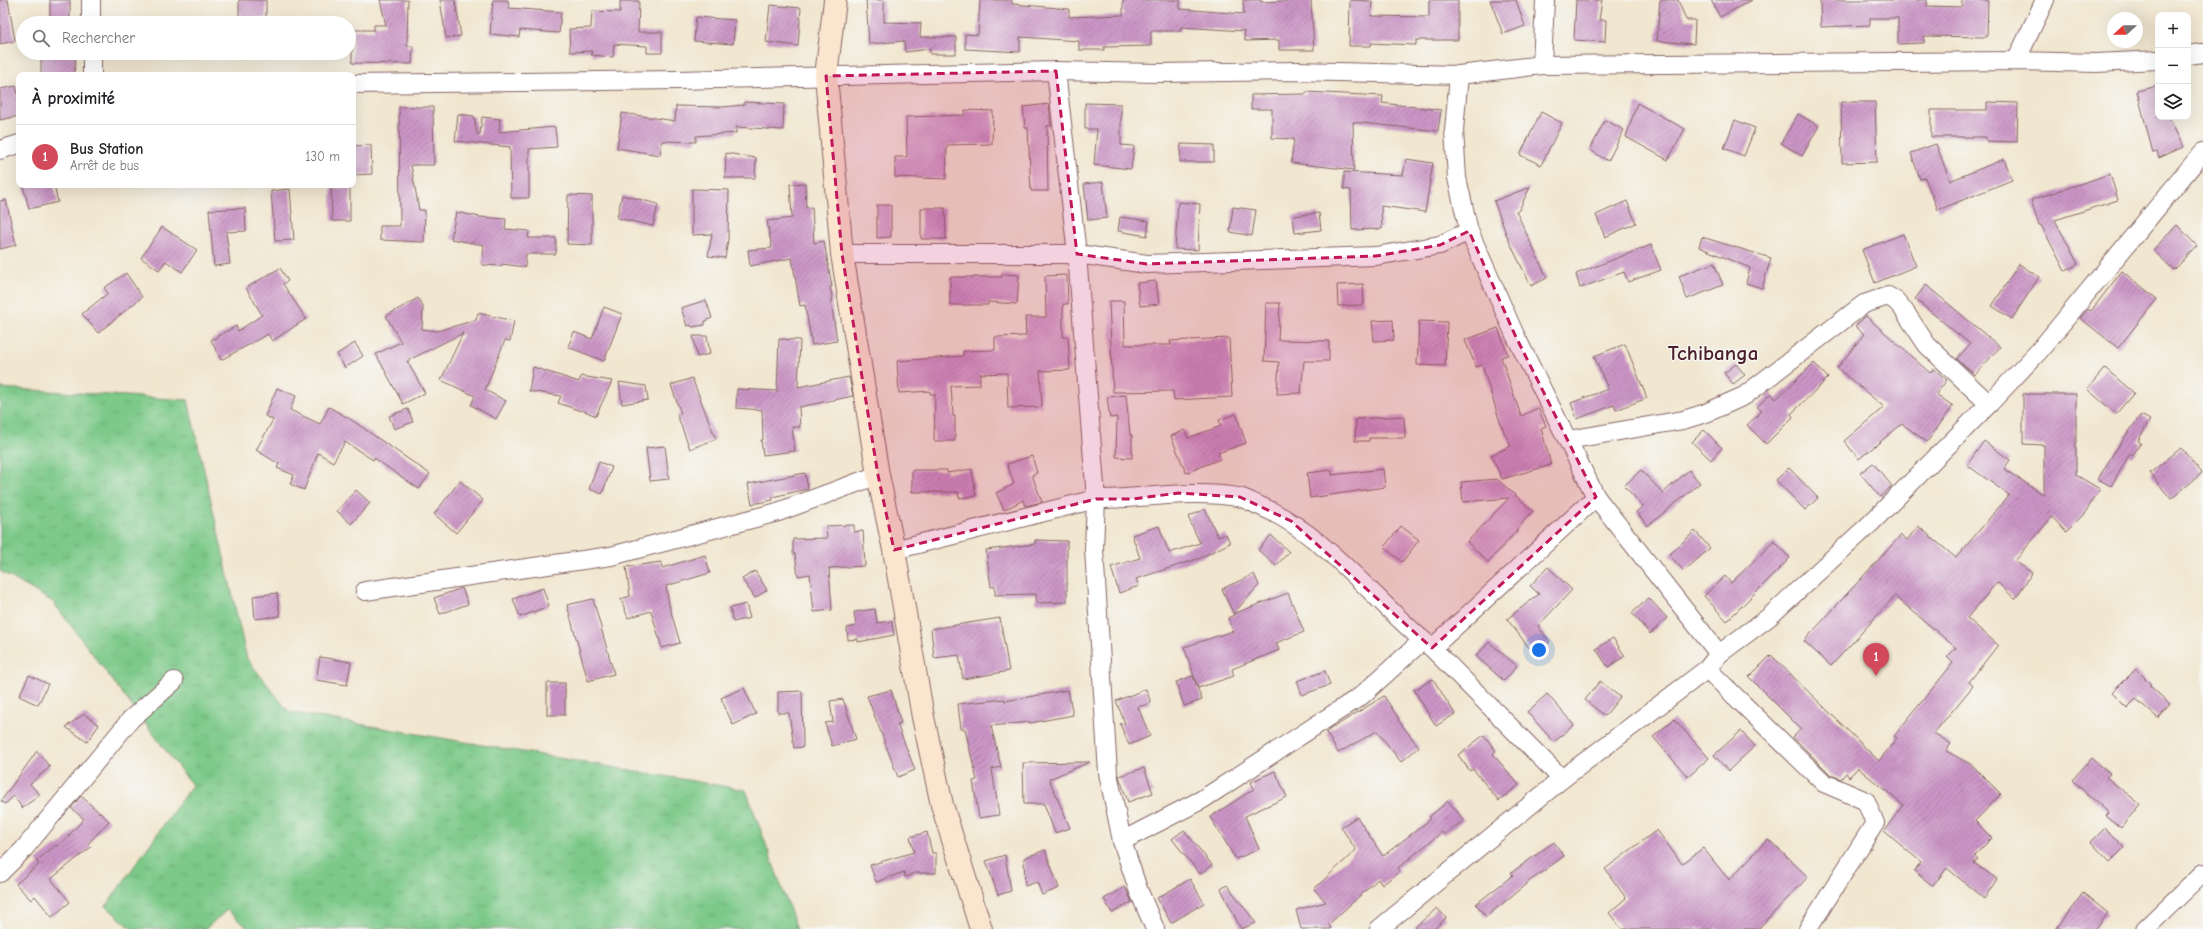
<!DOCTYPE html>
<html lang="fr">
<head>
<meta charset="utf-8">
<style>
	:root { --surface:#fff; --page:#f6f6f6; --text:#202124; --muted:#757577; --line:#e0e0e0; --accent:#d1495b }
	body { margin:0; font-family:"Comic Neue",sans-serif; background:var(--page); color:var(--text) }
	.controls { position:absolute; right:12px; top:12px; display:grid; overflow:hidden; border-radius:8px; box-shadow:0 4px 16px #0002 }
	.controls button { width:36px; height:36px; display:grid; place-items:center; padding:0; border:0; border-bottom:1px solid var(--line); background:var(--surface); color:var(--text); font:20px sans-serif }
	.compass { position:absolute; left:2107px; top:12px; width:36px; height:36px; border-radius:50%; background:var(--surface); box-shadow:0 4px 16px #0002; rotate:249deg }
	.you { position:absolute; left:1539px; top:650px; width:14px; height:14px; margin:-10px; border:3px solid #fff; border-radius:50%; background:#1a73e8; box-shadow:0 0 0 6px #1a73e833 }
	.badge { display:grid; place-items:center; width:26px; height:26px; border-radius:50%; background:var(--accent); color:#fff; font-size:13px; font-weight:700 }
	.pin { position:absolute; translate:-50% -33px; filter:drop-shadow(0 1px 2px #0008) }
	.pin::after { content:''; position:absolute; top:21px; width:14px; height:12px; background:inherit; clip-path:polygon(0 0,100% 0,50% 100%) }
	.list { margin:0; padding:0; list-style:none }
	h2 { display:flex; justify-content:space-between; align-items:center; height:52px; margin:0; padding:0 16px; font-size:17px }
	h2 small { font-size:13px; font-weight:400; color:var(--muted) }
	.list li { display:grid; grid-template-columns:26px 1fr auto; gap:12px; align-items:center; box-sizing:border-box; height:64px; padding:0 16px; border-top:1px solid var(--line) }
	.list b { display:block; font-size:15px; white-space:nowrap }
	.list p { margin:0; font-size:13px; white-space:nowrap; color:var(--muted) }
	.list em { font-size:13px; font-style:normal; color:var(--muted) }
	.icon { flex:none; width:22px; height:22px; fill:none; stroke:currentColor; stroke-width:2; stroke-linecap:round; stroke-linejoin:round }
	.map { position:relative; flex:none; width:2203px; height:929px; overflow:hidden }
	.search { position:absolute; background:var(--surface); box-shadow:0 4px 16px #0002; left:16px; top:16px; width:340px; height:44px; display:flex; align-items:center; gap:10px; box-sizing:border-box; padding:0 14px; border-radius:22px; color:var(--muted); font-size:15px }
	.panel { position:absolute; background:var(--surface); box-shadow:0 4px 16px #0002; left:16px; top:72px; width:340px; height:116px; border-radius:8px }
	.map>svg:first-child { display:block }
</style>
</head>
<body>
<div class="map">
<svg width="2203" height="929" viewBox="0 0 2203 929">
	<defs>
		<pattern id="grass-tufts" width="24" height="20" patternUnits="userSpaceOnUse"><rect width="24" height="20" fill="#7cc988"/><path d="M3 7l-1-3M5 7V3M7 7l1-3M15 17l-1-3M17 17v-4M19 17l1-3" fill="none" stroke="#6dac76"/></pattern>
		<pattern id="building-hatch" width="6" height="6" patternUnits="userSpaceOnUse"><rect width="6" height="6" fill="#cb95c6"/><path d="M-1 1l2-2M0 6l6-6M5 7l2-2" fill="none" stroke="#a779a1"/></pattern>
	</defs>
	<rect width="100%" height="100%" fill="#f6f6f2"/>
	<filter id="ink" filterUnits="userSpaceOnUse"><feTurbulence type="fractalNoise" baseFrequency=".025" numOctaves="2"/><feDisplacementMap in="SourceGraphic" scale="8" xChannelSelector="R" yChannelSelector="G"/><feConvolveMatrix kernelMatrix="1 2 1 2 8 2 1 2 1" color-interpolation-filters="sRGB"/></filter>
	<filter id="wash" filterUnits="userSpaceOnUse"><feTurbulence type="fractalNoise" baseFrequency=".012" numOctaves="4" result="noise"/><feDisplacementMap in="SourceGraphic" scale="16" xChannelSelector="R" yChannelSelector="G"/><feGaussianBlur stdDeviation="0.9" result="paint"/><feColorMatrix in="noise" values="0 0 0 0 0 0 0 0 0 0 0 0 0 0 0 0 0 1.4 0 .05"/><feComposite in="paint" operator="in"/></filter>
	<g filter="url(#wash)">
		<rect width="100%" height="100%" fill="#f1e6cf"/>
		<!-- grass -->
		<path fill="url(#grass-tufts)" stroke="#63745a" d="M0,388L188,400L247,659L289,712L746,790L797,929H249L227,910L205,929H132L106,906L192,785L53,602L0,571Z"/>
		<g id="blocks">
			<!-- building -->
			<g fill="url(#building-hatch)">
				<path d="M0,0H8L15,41L0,44Z"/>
				<rect x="50" y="0" width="20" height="23"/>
				<path d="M239,0H266V18L239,17Z"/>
				<path d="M380,0H408L407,46H413L412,64L352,63V30H374V25H386Z"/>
				<path d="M440,0H455L461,36L446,38Z"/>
				<path d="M493,0H508L509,8L561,12L559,33L520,30L519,37L490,34Z"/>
				<path d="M866,0H884V22L921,23L920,37H956V54H930V49L905,52L904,41L869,44Z"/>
				<path d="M980,0H1012V4L1069,9V17L1123,15V0H1180V9L1244,14L1243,0H1261V2L1311,0L1314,50H1279V40L1245,41L1244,31L1181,27V31H1151V46L1104,47V50H1079V41L1020,37V52L965,49V34L978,35Z"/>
				<path d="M1350,0L1372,1L1371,16L1429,17V0H1458V40H1416V45L1371,43V46H1349Z"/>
				<path d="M1490,0H1516L1525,26L1503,34Z"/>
				<path d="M1576,0H1602L1599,20H1606L1605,42L1574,40Z"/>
				<path d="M1660,0H1678L1686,20H1695L1694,44L1657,41Z"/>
				<path d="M1711,0H1752L1720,17Z"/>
				<path d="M1820,0H1927V6L1962,7V0H1988L1987,37L1924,36V43L1898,44V18H1870V25L1821,27Z"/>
				<path d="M620,1H639L638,32H662V53H647V46L614,44L613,57L591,55L592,51L570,52L569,29L591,28L592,11L620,12Z"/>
				<path d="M770,5L801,8L798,46L766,42Z"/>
				<path d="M696,17L735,20L733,44L694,41Z"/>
				<path d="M41,53H76L74,75H41Z"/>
				<path d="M16,86L19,100V116L0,120V89Z"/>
				<path d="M2158,86V117H2169L2183,147L2159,158L2157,152L2153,153L2137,91Z"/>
				<path d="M1306,92L1383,96L1382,103L1441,110L1438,131L1353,122L1354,170L1291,163L1294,139L1272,138V109H1251V95L1306,94Z"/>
				<path d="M744,102L784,104L783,130L736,127V133L696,136V142L662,141L660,155L617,148L622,113L675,121L676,106L722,107L744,105Z"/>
				<path d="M1841,102H1875L1877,162L1842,163Z"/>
				<path d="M1987,102L2018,103L2017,142L1986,141V137H1931V110H1987Z"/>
				<path d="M1085,103L1121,104V145L1134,146L1131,169L1094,165L1097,129H1085Z"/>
				<path d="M1637,103L1685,129L1668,160L1626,137Z"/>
				<path d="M1049,104L1051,126H1047L1048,191H1031L1028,128H1025L1023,107Z"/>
				<path d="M399,107H433L434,165H411L419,210H425L424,242L380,240V226H400Z"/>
				<path d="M965,110L993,111L992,144L947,145L946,179L895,177V157H907L906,117L965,115Z"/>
				<path d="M1541,112L1562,123L1541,165L1520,155Z"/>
				<path d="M458,114L474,116L477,134H480L482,117L500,119L499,132L555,127L557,147L529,149V198H511L510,147L455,141Z"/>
				<path d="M1798,114L1819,126L1802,156L1781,143Z"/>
				<path d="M1605,120L1624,130L1608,161L1590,150Z"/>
				<path d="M1735,120L1755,128L1744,156L1724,148Z"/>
				<path d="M1181,144L1214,145V162H1180Z"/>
				<path d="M1936,144L1950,181L2004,159L2012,180L1938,210L1925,178L1920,179L1911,153Z"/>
				<path d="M371,145L372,174L353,175V146Z"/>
				<path d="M726,153L756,158L755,178H725Z"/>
				<path d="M1406,159L1433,163L1425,212L1381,206L1382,229L1352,230L1351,190L1344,189V172L1403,175Z"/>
				<path d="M2110,174L2118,200L2055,220L2078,264L2065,271L2041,225H2039L2031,200Z"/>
				<path d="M1103,182L1107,218L1088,220L1084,184Z"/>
				<path d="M805,183L806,208L812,207L814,243L824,241L832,287H830L833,301H831L837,341L812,345L805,305L800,306L792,258L750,266L748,250L772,248L767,221L792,218L790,184Z"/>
				<path d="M23,185H54L58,202L29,209Z"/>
				<path d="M1530,187L1519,210L1516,211L1547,278L1531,286L1508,239L1494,201Z"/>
				<path d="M331,188H350V221H332Z"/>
				<path d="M290,189L294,240L275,241L271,191Z"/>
				<path d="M692,189L729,190L728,240L725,258L708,256L712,234L692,235Z"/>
				<path d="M568,195L592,196V245L567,244Z"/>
				<path d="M622,195L658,204L653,226L617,218Z"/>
				<path d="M6,200L16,245L0,249V201Z"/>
				<path d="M1627,201L1636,223L1605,237L1596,215Z"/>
				<path d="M1178,202L1200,204L1198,250L1175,249Z"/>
				<path d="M877,205H891V237L877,238Z"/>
				<path d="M1233,207L1256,210L1252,236L1230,232Z"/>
				<path d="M245,208L246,231L226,232L230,264L214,266L209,210Z"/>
				<path d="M921,208H945L946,239H921Z"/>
				<path d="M456,212L480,217L506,219L505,229L529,231L528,238H556V254H526L525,267L502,264V266L482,265L484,245L451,239Z"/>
				<path d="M1319,213L1321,230L1295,233L1293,216Z"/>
				<path d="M1120,217L1149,221L1147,236L1118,231Z"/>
				<path d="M2177,225L2197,246L2174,270L2153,250Z"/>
				<path d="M162,227L197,250L182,272L166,261L159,270L141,258Z"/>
				<path d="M1903,234L1916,266L1875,283L1862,250Z"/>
				<path d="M1702,237L1771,258L1762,288L1746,283L1750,268L1699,247Z"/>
				<path d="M1651,245L1661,270L1628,282L1624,272L1580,288L1576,274Z"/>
				<path d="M1714,263L1723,285L1687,299L1679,276Z"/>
				<path d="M2019,264L2039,277L2012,319L1992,306Z"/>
				<path d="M280,268L288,281L283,284L306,319L272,341L268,334L221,360L211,340L236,326L238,331L262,315L246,288Z"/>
				<path d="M2122,271L2157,299L2118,348L2080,318L2088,309L2091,311Z"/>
				<path d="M126,273L142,297L98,333L82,314L108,293L104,288Z"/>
				<path d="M1002,274L1019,275L1017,304L988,302V305H950V277H1002Z"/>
				<path d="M1067,275L1068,304H1063V337H1068L1070,370L1040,371L1042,407L1008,408L1007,373L980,374V385L951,386L953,416H955V441H934L935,394H930V391L899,393L897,361L963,356V351L995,350V337L1026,336L1025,317H1046L1045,276Z"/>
				<path d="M1156,281L1159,304L1140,306L1137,283Z"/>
				<path d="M1363,284L1364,305L1338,306L1337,285Z"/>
				<path d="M1926,285L2000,347L1975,375L1957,359L1970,344L1915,299Z"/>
				<path d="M418,298L423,306L422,329L437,331L476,320L478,313L514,321L510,341L505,340L485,390L506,401L496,419L471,405L475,396L441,380L463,333L407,361L425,393L403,404L376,354L401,342L386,316Z"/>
				<path d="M706,300L712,318L705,321V325L692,327L691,325L687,326L681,308Z"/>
				<path d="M1109,301H1124L1125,345H1171L1170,341L1229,338L1232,397L1174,400L1173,391L1113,392Z"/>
				<path d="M1266,303H1280L1278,340L1329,341V361H1304L1301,393L1277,394L1279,362L1264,361Z"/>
				<path d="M604,307L622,314L604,361L568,347L574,332L592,339Z"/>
				<path d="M1866,316L1930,373L1934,369L1947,380L1936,394L1953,406L1927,442L1902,424L1859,459L1844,441L1884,407L1837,368L1864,334L1855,326Z"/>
				<path d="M1393,320L1394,340L1374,341L1372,321Z"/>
				<path d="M1419,321L1447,322L1445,366L1417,365Z"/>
				<path d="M1498,328L1508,355L1501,357L1521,416L1538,408L1546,426L1541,428L1551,465L1502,479L1491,455L1511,446L1501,425L1482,365L1476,367L1465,340Z"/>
				<path d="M693,336H707L710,354L697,357Z"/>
				<path d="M779,339L800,340L798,387L849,377L853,396L799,407L800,427H792L795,451L763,455L761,440H763L762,410L736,408L737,389L777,391Z"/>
				<path d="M355,343L363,356L345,368L337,354Z"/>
				<path d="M1625,344L1647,398L1616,410L1614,405L1577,419L1571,403L1608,389L1594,356Z"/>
				<path d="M1814,363L1828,378L1791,414L1793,417L1766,444L1747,425L1762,411L1757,407L1771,393L1776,399Z"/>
				<path d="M1736,364L1745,375L1733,384L1724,373Z"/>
				<path d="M533,367L579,382L581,376L612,381L596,416L582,410L581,411L558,403L561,396L529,391Z"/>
				<path d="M2105,368L2134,393L2116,414L2087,389Z"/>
				<path d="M692,378L716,439L690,449L677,415L681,414L671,385Z"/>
				<path d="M619,382L646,386L648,400L622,404Z"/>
				<path d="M277,388L296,396L290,410L320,424L329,407L350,419L430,474L419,489L374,458L373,460L345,442L333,462L318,453L304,490L290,484L294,475L277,468L279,464L256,450L273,420L265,416Z"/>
				<path d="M2023,394H2076V475L2100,489L2085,513L2066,532L2052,517L2015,561L2032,573L2015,599L1997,582L1967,618L1998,645L1969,682L1973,686L1934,733L1951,744L1946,751L1972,765L2001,794L1975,821L1992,838L1974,856L1978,859L1974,863L1997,879L1984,899L1947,868L1933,886L1914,871L1921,862L1884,831L1903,805L1858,768L1849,777L1846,773L1841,779L1831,775L1793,737L1801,729L1749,677L1771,655L1879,761L1897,738L1894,736L1953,663L1947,657L1956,648L1895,596L1831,666L1804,641L1901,535L1907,540L1918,526L1956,558L2009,495L1967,465L1984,441L2010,460L2004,469L2044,495V445L2023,444Z"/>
				<path d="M1126,395L1130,435H1132V458L1116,457L1117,417L1110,418L1107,397Z"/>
				<path d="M408,409L413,422L394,429L389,416Z"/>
				<path d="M1236,414L1246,443L1218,453L1220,459L1186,473L1171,436L1185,430L1188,438L1221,426L1219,420Z"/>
				<path d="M2141,415L2150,420L2138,441L2141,443L2132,456L2130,454L2111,486L2098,479L2115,451Z"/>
				<path d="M1404,416L1405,438H1369V441H1355L1356,419Z"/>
				<path d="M1704,430L1722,448L1711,460L1692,442Z"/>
				<path d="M665,446L669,479L650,481L646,448Z"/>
				<path d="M2181,448L2202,473L2171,499L2150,473Z"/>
				<path d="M1032,456L1037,473L1032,475L1042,502L1025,506L1023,500L1004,510L996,493L1014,484L1007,464Z"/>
				<path d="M599,462L612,467L602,494L589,489Z"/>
				<path d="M1873,463L1892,486L1880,497L1860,473Z"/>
				<path d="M1789,468L1818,498L1805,510L1776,480Z"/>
				<path d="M972,469L976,496L959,498L958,492H912V470H947V473Z"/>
				<path d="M1383,469L1385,487L1310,498L1307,473L1332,470V475Z"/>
				<path d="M1641,470L1663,493L1689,470L1700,483L1648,526L1636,512L1643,506L1624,486Z"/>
				<path d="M805,473L808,489L772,497L773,500L752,504L748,484Z"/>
				<path d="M1497,479L1533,511L1516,530L1517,531L1488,562L1467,542L1509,498L1463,502L1461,482Z"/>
				<path d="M460,481L483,500L456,533L434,514Z"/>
				<path d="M356,490L370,503L351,524L337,511Z"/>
				<path d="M1205,509L1218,537L1226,534L1230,543L1200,558L1136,579L1139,586L1119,593L1111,567L1140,558L1132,535L1159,526L1169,553L1200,543L1188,517Z"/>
				<path d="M854,525V532L863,531L865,566L829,568L832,610L814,612L810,574L798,576L795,554H793V539L827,538L826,526Z"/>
				<path d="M1401,526L1419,540L1402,562L1384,547Z"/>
				<path d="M1695,531L1710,548L1684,571L1669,555Z"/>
				<path d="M1271,535L1289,552L1276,566L1258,550Z"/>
				<path d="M1035,540L1067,541V602L1036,603V594L995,595V586L991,587L986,550L1035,544Z"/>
				<path d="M1774,541L1790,558L1727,621L1704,596L1725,576L1731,583Z"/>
				<path d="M705,555L710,573L666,586L669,605L680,643L662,648L651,611L628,618L621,599L630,596L626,567L661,562L662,568Z"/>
				<path d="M1548,567L1572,590L1538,626L1550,642L1534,654L1507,619L1539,594L1530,586Z"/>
				<path d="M755,571L767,590L755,598L742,579Z"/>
				<path d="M1254,574L1259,585L1233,614L1288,593L1304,632L1276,643L1279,650L1232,669L1234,676L1198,688L1184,647L1233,631L1228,618L1234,615L1222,589Z"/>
				<path d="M462,588L468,604L440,614L434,598Z"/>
				<path d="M543,588L549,606L520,617L513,599Z"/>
				<path d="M277,593L280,616L255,619L253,596Z"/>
				<path d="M1649,598L1667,618L1650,634L1632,613Z"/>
				<path d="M593,599L614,674L588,681L567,605Z"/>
				<path d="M746,604L750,618L733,622L730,608Z"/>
				<path d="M875,609L877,623L892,621L894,635L858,642V639L848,640L847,628L856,626L854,612Z"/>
				<path d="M1000,618L1009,671L963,679L959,655L934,658L931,629Z"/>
				<path d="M1613,638L1625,656L1608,667L1596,649Z"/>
				<path d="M1489,642L1517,666L1504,681L1476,656Z"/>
				<path d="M320,657L351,662L347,685L316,680Z"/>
				<path d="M2136,669L2151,684L2149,685L2170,704L2158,718L2136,699L2127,708L2112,693Z"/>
				<path d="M1325,671L1330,685L1302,695L1297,681Z"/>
				<path d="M29,675L48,684L38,705L19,696Z"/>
				<path d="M1193,676L1202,700L1184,706L1176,682Z"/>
				<path d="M1433,679L1455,714L1436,726L1414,690Z"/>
				<path d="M1600,681L1620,697L1605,716L1585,700Z"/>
				<rect x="547" y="683" width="18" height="32"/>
				<path d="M744,688L756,714L733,725L721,698Z"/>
				<path d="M1146,689L1151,703L1138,707L1150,736L1129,745L1120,724L1125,723L1116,701Z"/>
				<path d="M891,690L901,723L897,724L915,770L898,777L867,696Z"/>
				<path d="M1068,690L1073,715L1030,723V722L991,726L1001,767L992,769L999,815L979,818L973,781L977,780L965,729H961L958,704L1005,699V701Z"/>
				<path d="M802,691L803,747L794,748L789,713H778V692Z"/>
				<path d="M1547,694L1574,725L1554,742L1527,712Z"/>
				<path d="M1384,696L1399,719L1398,720L1419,747L1401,762L1377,731L1338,753L1326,732Z"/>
				<path d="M843,699L856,739L832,746L825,723L833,722L830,701Z"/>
				<path d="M84,714L99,725L87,742L66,727Z"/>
				<path d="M1674,719L1709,758L1688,777L1653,737Z"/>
				<path d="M1741,731L1755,746L1728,771L1714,755Z"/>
				<path d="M1484,735L1496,751L1493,754L1519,785L1499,801L1473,769L1470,771L1458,755Z"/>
				<path d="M37,751L50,767L30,784L40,795L22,808L14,796L5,804L1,801Z"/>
				<path d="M2092,758L2110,774L2106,777L2140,804L2121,828L2106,816L2109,813L2072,780Z"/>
				<path d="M1090,762L1049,779L1070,828L1055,833L1044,804H1024L1023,763Z"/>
				<path d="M1144,768L1153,793L1128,802L1119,776Z"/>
				<path d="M1275,771L1287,797L1245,816L1259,849L1236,859L1210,817L1254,789L1251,782Z"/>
				<path d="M81,796L109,821L88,844L91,847L51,879L70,902L52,917L35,896L31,900L16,884L39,864L36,861L56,845L58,847L84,819L71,808Z"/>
				<path d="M1448,801L1464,820L1444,835L1442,832L1398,868L1400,871L1382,885L1378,879L1329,924L1331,929H1301L1296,910L1326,902L1314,889L1356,850L1341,827L1357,817L1383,856L1431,819L1429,817Z"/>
				<path d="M2105,828L2124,848L2110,862L2091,842Z"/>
				<path d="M1184,830L1212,865L1200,874L1172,839Z"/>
				<path d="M1657,830L1682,864L1703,848L1729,880L1768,839L1808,877L1758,929H1622L1609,913L1626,898L1605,869Z"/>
				<path d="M927,832L932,853H936V873H915L905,877L904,872L876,882L870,865L914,852L910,837Z"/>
				<path d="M1554,842L1564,856L1531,880L1486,917L1476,904L1513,875L1511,873Z"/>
				<path d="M1045,850L1059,888L1042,895L1037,882L1025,886L1024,858Z"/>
				<path d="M1005,855L1011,891L998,895L986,861Z"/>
				<path d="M1190,879L1204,903L1171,923L1157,898Z"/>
				<path d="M1227,885L1256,923L1241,929L1221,889Z"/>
				<path d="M1125,887L1132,902L1112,913L1104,899Z"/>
				<path d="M2083,893L2108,913L2096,929H2056Z"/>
				<path d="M1437,908L1446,918L1434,929H1413Z"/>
			</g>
		</g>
	</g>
	<g filter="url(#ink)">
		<use href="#blocks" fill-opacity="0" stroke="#846564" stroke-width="1"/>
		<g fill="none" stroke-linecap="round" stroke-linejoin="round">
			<defs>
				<g id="minor">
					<path d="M91,0V23"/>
					<path d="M92,53V75"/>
					<path d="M2188,55L2203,53"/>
					<path d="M2016,61L2045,0"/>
					<path d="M1542,65L1545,0"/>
					<path d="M1459,75L1454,130L1457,178L1469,231L1515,335L1596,497L1719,654"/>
					<path d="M353,84L677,80L1056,71L1158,73L1296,71L1459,75L1542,65L2016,61L2096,63L2158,60"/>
					<path d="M0,150L19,144"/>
					<path d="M842,254H1077L1147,264L1376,256L1440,245L1469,231"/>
					<path d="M1568,440L1683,420L1706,413L1744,396L1864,304L1888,296L1896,301L1903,309L1927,345L1989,404"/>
					<path d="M894,550L1096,499L1077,254L1056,71"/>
					<path d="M365,591L611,556L778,512L878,475"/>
					<path d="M1432,648L1562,779"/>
					<path d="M1707,669L1824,783L1866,801L1875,823L1808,929"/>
					<path d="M1122,841L1203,799L1361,696L1423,640"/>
					<path d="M0,873L23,850L131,719L174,681"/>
					<path d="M1155,929L1138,889L1122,841L1108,773L1094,549L1096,499C1144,499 1190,489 1238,497C1245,498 1253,503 1260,506C1326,534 1377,604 1432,648L1596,497"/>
					<path d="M1379,929L1562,779L1707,669L1719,654L1769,617L1871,523L1989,404L2039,351L2203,152"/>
					<path d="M2145,929L2203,873"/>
				</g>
				<path id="secondary" d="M835,0L826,76L842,254L878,475L894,550L923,717L942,805L981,929"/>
			</defs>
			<!-- minor casing -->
			<use href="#minor" stroke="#846564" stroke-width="20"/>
			<!-- secondary casing -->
			<use href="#secondary" stroke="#846564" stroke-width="24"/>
			<!-- minor -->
			<use href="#minor" stroke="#fff" stroke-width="18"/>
			<!-- secondary -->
			<use href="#secondary" stroke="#fbe5cf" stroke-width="22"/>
		</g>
	</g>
	<!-- marked area -->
	<path fill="#c2185b" fill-opacity="0.2" stroke="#c2185b" stroke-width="3" stroke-dasharray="8 5" stroke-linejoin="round" d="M1056,71L1077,254L1147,264L1376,256L1440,245L1469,231L1515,335L1596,497L1432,648L1291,521L1240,497L1179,493L1132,499H1096L894,550L878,475L842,254L826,76Z"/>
	<g text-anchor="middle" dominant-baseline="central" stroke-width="3" stroke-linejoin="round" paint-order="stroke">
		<!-- town labels -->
		<g font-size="21" font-weight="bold" fill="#4a1f2b" stroke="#f6f6f2">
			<text x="1713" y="353">Tchibanga</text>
		</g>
	</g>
</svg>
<div class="controls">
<button>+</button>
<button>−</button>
<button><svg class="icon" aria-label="layers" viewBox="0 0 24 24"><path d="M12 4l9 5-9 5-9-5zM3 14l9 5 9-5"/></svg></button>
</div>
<svg class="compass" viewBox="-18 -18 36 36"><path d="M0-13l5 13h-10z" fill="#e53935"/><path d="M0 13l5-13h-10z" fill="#757577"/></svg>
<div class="you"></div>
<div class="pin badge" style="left:1876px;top:676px">1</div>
<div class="search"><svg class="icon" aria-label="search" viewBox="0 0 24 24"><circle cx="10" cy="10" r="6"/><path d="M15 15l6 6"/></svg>Rechercher</div>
<section class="panel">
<h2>À proximité<small></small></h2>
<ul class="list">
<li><span class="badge">1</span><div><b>Bus Station</b><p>Arrêt de bus</p></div><em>130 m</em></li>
</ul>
</section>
</div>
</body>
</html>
